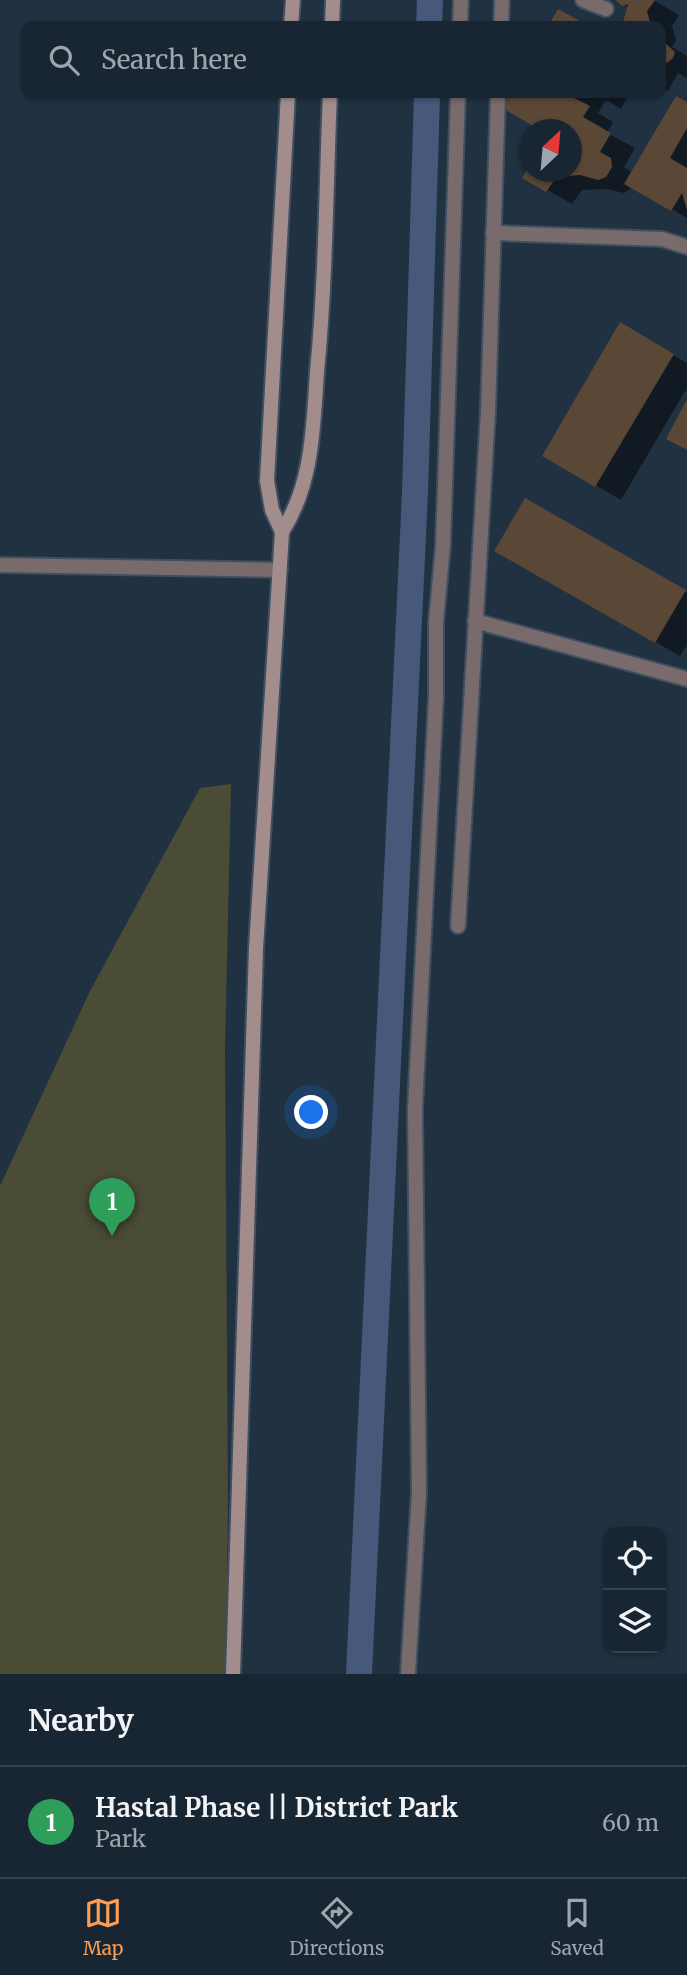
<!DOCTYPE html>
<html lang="en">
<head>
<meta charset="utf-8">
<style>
	:root { --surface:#182532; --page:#212d3a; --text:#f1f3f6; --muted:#9fa5ac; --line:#36424d; --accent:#fc9d53 }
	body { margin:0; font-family:Merriweather,serif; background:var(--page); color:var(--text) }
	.controls { position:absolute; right:21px; bottom:21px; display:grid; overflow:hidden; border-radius:14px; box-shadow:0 2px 5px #0004 }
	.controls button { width:63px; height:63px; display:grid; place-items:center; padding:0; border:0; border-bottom:2px solid var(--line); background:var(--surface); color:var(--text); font:35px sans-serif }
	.compass { position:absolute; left:519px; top:119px; width:63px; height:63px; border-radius:50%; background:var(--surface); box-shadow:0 2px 5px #0004; rotate:26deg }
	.you { position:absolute; left:312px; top:1113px; width:24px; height:24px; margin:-18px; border:5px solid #fff; border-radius:50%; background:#1a73e8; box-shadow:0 0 0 10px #1a73e833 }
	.badge { display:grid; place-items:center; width:46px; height:46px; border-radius:50%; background:var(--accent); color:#fff; font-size:23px; font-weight:700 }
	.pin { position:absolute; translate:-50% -58px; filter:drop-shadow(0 2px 4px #0008) }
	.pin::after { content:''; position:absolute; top:37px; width:24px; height:21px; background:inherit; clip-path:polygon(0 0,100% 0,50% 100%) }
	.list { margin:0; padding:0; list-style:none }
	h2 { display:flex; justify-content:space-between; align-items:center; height:91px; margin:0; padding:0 28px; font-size:30px }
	h2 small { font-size:23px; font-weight:400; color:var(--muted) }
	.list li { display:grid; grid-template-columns:46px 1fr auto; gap:21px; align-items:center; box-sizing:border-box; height:112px; padding:0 28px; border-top:2px solid var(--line) }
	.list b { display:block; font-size:26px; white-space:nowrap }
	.list p { margin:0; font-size:23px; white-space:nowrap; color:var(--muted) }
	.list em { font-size:23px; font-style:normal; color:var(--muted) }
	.icon { flex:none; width:38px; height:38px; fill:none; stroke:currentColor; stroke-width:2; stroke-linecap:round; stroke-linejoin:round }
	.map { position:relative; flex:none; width:687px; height:1674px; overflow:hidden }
	.search { position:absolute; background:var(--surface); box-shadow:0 2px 5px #0004; left:21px; right:21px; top:21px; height:77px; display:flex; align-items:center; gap:18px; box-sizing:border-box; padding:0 24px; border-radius:14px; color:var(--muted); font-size:26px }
	.sheet { height:203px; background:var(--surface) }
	nav { display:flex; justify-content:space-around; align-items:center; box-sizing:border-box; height:98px; border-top:2px solid var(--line); background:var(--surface); font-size:19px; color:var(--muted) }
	nav a { display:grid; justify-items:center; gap:4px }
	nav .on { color:var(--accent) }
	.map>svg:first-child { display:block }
</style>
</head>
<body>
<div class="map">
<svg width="687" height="1674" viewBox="0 0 687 1674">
	<rect width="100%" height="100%" fill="#203142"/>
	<!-- green -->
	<path fill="#4a4c35" d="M231,784L225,1048L228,1503L226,1674H0V1186L90,991L200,788Z"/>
	<!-- shadow -->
	<g fill="#0007">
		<path d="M619,0H653L679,15L672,26L676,40L672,47L687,56V78L678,73L668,91L661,87V26H623L629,8Z"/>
		<path d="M513,93H619L627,98L621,109L606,100L598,113L613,122L607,133L635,148L624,167L633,173L687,104V218L633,187L624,193L607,189L582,190L572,204L524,177L530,163V172H572V130H542L504,108Z"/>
		<path d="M621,325L687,363V388L621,500L544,455Z"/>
		<path d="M525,500L687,593V644L680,656L496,550Z"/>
	</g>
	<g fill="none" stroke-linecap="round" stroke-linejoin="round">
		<!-- canal -->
		<g stroke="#46597a" stroke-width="26">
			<path d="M429,26L430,0"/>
			<path d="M359,1674L415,493L427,93"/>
		</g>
	</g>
	<!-- building -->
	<g fill="#5a4735">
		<path d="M616,0H655L647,11L651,26H622L628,4L622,6Z"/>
		<path d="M558,9L589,26H548Z"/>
		<path d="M661,39L675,52L673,58L663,66Z"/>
		<path d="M511,93H578L574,98L590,106L583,117L611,133L600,152L611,158L612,167L606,177L598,180L580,175L557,177L546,192L522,178L528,168L529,154L530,172H572V130H549L543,123L535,127L502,108Z"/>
		<path d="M676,96L687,102V128L670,158L687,168V210L682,193L671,211L624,184Z"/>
		<path d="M620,322L674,354L595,487L542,456Z"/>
		<path d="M687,399V450L666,439Z"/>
		<path d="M525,498L686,590L655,643L494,551Z"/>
	</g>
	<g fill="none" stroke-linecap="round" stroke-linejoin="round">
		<defs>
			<g id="street">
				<path d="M583,0L606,9"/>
				<path d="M460,26L461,0"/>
				<path d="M501,26L502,0"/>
				<path d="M493,233L662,239L687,247"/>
				<path d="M0,565L280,570"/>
				<path d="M475,621L687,679"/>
				<path d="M458,926L488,411L498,93"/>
				<path d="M408,1674L419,1492L415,1108L436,697V622L443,545L458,93"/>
			</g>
			<g id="secondary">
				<path d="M291,26L293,0"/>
				<path d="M332,26L333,0"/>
				<path d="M282,532L272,510L267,481L288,93"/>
				<path d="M233,1674L256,948L282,532C313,483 313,428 317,372C326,279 326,186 330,93"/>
			</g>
		</defs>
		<!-- street casing -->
		<use href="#street" stroke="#3f4f5f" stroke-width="18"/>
		<!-- secondary casing -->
		<use href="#secondary" stroke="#3f4f5f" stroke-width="18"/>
		<!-- street -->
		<use href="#street" stroke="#796b6b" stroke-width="14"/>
		<!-- secondary -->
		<use href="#secondary" stroke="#a38d8c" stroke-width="14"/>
	</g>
</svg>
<div class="controls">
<button><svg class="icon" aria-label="locate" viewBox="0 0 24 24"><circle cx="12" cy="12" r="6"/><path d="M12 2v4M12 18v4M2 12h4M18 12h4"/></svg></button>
<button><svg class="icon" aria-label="layers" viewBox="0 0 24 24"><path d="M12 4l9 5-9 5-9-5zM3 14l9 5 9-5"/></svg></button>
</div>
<svg class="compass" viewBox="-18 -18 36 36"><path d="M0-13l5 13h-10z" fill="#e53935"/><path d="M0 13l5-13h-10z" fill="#9fa5ac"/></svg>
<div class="you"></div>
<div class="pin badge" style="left:112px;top:1236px;background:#2e9e5b">1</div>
<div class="search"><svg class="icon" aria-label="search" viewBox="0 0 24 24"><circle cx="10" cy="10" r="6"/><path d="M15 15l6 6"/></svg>Search here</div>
</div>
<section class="sheet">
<h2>Nearby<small></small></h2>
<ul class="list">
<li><span class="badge" style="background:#2e9e5b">1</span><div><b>Hastal Phase || District Park</b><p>Park</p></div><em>60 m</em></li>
</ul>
</section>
<nav>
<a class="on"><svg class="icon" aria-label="map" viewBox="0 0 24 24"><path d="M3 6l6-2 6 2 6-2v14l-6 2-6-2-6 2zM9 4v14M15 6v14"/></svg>Map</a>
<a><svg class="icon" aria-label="directions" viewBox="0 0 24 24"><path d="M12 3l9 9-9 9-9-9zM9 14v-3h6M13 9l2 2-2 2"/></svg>Directions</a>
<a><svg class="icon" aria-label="saved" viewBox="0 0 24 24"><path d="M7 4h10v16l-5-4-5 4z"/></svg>Saved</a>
</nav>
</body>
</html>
